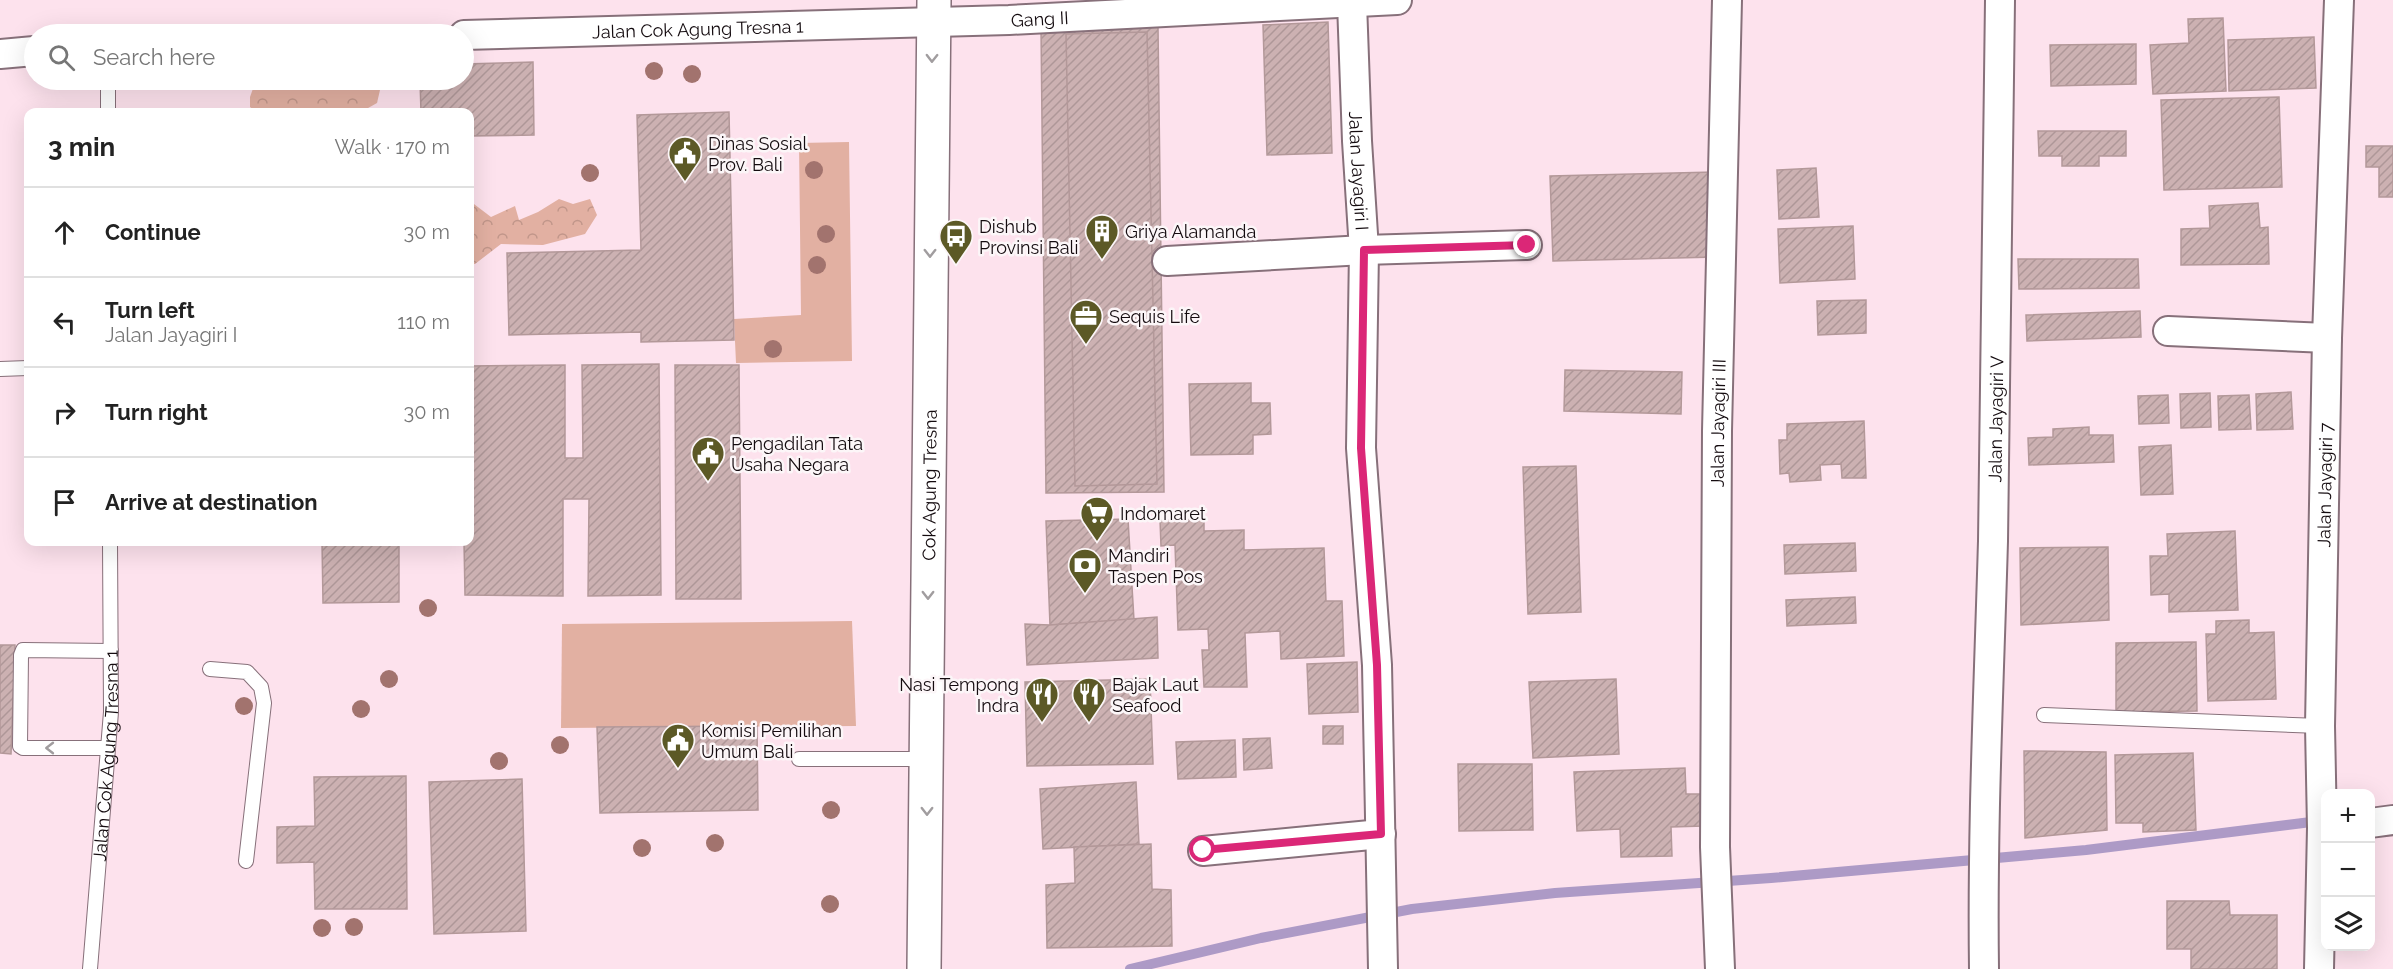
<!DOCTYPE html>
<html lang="en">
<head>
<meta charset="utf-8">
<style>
	:root { --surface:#fff; --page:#f6f6f6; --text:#222; --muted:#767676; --line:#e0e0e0 }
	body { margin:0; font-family:Raleway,sans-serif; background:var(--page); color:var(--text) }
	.controls { position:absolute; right:18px; bottom:18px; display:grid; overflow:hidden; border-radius:12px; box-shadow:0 6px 24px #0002 }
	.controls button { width:54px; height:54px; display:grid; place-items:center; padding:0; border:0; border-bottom:2px solid var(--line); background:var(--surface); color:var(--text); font:30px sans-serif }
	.stop { position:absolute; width:18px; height:18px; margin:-14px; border:4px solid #db2777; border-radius:50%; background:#fff }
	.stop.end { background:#db2777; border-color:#fff; box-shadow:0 2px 6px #0008 }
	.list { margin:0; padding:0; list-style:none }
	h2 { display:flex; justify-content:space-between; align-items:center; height:78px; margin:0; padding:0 24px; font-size:26px }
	h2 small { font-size:20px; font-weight:400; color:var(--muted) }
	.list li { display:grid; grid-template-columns:39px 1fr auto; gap:18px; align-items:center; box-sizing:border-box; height:90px; padding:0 24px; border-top:2px solid var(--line) }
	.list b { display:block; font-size:22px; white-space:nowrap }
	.list p { margin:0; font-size:20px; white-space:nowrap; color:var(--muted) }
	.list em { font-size:20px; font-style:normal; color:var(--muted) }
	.icon { flex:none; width:33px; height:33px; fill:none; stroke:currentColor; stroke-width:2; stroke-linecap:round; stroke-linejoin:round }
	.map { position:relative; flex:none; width:2393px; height:969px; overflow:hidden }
	.search { position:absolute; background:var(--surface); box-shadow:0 6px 24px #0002; left:24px; top:24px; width:450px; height:66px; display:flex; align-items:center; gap:15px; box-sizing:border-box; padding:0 21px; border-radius:33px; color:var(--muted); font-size:22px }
	.panel { position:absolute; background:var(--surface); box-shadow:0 6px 24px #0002; left:24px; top:108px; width:450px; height:438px; border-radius:12px }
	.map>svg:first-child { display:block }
</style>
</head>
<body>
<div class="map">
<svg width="2393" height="969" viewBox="0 0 2393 969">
	<defs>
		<pattern id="forest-crowns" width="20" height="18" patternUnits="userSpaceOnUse" patternTransform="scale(1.5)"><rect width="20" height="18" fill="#e2b0a2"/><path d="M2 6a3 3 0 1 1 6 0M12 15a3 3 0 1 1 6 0" fill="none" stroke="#c1968a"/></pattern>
		<pattern id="building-hatch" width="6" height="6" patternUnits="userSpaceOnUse" patternTransform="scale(1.5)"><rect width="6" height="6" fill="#ccb1b2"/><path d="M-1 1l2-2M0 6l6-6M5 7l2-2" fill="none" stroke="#ae9798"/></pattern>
	</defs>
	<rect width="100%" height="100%" fill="#fde2ed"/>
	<!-- grass -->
	<g fill="#e2b0a2">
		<path d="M849,142L852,361L736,363L734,319L801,315L799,143Z"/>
		<path d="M852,621L856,726L561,728L562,624Z"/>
	</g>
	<!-- forest -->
	<g fill="url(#forest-crowns)">
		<path d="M256,80H376L380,90L377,103L361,112H256L250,107V97Z"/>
		<path d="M559,199L573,204L590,199L597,215L585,234L543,245L501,244L475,264H470V201L491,217L515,206L519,220L538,212Z"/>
	</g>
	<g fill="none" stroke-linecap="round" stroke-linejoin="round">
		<!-- stream -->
		<path stroke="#ad9ac6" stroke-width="10" d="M1130,969L1261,938L1412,909L1555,893L1771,878L2086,850L2319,821"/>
	</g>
	<!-- building -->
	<g fill="url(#building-hatch)" stroke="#b39899" stroke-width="1.5">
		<path d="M2223,18L2226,91L2153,94L2150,45L2189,43L2188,19Z"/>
		<path d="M1328,22L1332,153L1267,155L1263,25Z"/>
		<path d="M1158,27L1164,492L1046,493L1041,29Z"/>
		<path d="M1147,32L1157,484L1075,486L1066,34Z"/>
		<path d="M2314,37L2316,88L2229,91L2228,40Z"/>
		<path d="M2136,44V84L2051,86L2050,45Z"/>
		<path d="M533,62L534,135L470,136V112H421L420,80H464V64Z"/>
		<path d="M2279,97L2282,187L2164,190L2161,100Z"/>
		<path d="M729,112L734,340L641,342V332L509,335L507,253L641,250L637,115Z"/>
		<path d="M2038,131H2126V156H2099V166H2062V156H2039Z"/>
		<path d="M2366,146H2393V197H2379V167H2366Z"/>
		<path d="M1816,168L1819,217L1779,219L1777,170Z"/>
		<path d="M1714,172L1716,257L1553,261L1550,176Z"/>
		<path d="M2258,203L2260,228L2268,227L2269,264L2181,265V229L2210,228L2209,206Z"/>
		<path d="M1853,226L1855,279L1780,283L1778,229Z"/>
		<path d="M2018,259H2138L2139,288L2019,289Z"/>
		<path d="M1866,300V333L1818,335L1817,301Z"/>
		<path d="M2140,311L2141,337L2027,341L2026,315Z"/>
		<path d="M659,364L661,595L588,596L589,499H563V596L465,595L464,542H470V366L565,365V458H583L582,365Z"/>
		<path d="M675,365H739L741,599H676Z"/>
		<path d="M1565,370L1682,372L1681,414L1564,411Z"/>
		<path d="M1251,383V403H1270L1271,434L1253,435V454L1191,455L1189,384Z"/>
		<path d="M2291,392L2293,429L2257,430L2256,394Z"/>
		<path d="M2210,393L2211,427L2181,428L2180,394Z"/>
		<path d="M2168,395L2169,423L2139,424L2138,396Z"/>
		<path d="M2249,395L2251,429L2219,430L2218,396Z"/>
		<path d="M1864,421L1866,478H1842L1841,464L1820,465L1821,480L1790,482L1789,473L1780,474L1779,440H1787V424Z"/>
		<path d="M2089,427V435H2113L2114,462L2029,465L2028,438L2053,437V429Z"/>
		<path d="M2171,445L2173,494L2141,495L2139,447Z"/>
		<path d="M1576,466L1581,612L1528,614L1523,467Z"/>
		<path d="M1128,519L1134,620L1050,625L1046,521Z"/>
		<path d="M1204,519V531L1244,530V550L1324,548L1326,601H1342L1344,656L1281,659L1280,631L1245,633L1247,687H1204L1202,650H1209L1208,629L1178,630L1175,545L1161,546L1160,520Z"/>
		<path d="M2235,531L2238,610L2169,612V594L2151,595L2150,556H2168L2167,534Z"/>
		<path d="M322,542H399V602L323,603Z"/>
		<path d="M1855,543L1856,571L1785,574L1784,545Z"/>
		<path d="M2108,547L2109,620L2021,625L2020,548Z"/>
		<path d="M1855,597L1856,623L1787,626L1786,600Z"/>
		<path d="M1157,617L1158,658L1027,665L1025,624L1050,625Z"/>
		<path d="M2249,620V633L2274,632L2276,699L2208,701L2206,634H2216V621Z"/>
		<path d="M2196,642L2197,711L2116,712V643Z"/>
		<path d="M0,645H15L11,754L0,753Z"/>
		<path d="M1357,662L1358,712L1309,714L1307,664Z"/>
		<path d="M1150,679L1153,764L1027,766L1025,682Z"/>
		<path d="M1616,679L1619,754L1533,758L1529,682Z"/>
		<path d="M757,726L758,810L600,813L597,727Z"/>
		<rect x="1323" y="726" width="20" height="18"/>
		<path d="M1270,738L1272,768L1244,770L1243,739Z"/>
		<path d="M1235,740L1236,777L1178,779L1176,742Z"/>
		<path d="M2024,751L2106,752L2107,830L2025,838Z"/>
		<path d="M2193,753L2196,830L2143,832V823H2116L2115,755Z"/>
		<path d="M1458,764H1532L1533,830L1459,831Z"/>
		<path d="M1685,768L1686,794H1702L1703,826L1671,827L1672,856L1621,857L1620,829L1577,831L1574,772Z"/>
		<path d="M406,776L407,909H315L314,862L277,863V827L315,826L314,777Z"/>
		<path d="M522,779L526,931L434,934L429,782Z"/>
		<path d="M1136,782L1139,844L1043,849L1040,789Z"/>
		<path d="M1151,844L1152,889L1171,890L1172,946L1047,948L1046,885L1075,883L1074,847Z"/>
		<path d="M2167,901H2229L2230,915H2277V969H2191V949H2167Z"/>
	</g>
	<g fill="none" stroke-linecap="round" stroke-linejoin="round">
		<defs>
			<g id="lane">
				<path d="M108,80V112"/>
				<path d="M0,369L28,368"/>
				<path d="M210,669L247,672L261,687L264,703L246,861"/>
				<path d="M2044,715L2320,726"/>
				<path d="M108,748H23L20,746L21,655L23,650L111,651"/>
				<path d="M799,759H926"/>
				<path id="s1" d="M90,969L111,712L110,542"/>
			</g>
			<g id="street">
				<path id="s2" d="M1352,3L1357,141L1364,250L1361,448L1377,665L1383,969"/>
				<path id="s3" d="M464,35L1009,20L1397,0"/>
				<path d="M0,54L34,51"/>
				<path d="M1167,261L1364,250L1527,245"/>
				<path d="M2168,331L2327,338"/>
				<path d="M2370,823L2393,820"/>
				<path d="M1203,851L1381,834"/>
				<path id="s4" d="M1720,969L1715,847L1717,431L1727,0"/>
				<path id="s5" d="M1984,969C1982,826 1989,683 1993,541C1997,360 1999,180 2000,0"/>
				<path id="s6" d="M2319,969L2322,828L2320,726L2327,338L2339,0"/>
			</g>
			<g id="secondary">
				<path id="s7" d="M924,969L934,0"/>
			</g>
		</defs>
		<!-- lane casing -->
		<use href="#lane" stroke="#87707a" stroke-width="16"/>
		<!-- street casing -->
		<use href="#street" stroke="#87707a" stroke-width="32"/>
		<!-- secondary casing -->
		<use href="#secondary" stroke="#87707a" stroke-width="36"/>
		<!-- lane -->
		<use href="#lane" stroke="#fff" stroke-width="14"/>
		<!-- street -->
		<use href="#street" stroke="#fff" stroke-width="28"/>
		<!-- secondary -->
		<use href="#secondary" stroke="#fff" stroke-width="33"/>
	</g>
	<!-- trees -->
	<g fill="#a2736e">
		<circle cx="654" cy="71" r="9"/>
		<circle cx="692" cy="74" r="9"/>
		<circle cx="814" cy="170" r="9"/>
		<circle cx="590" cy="173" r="9"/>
		<circle cx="826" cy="234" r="9"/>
		<circle cx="817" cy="265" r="9"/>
		<circle cx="773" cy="349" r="9"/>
		<circle cx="428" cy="608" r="9"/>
		<circle cx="389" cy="679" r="9"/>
		<circle cx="244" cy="706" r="9"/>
		<circle cx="361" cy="709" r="9"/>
		<circle cx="560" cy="745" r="9"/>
		<circle cx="499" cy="761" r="9"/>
		<circle cx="831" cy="810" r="9"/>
		<circle cx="715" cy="843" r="9"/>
		<circle cx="642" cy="848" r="9"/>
		<circle cx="830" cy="904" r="9"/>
		<circle cx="354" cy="927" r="9"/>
		<circle cx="322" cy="928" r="9"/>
	</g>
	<!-- one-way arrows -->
	<defs><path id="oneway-chevron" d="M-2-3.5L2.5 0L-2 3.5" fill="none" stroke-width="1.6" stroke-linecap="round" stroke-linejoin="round" transform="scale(1.5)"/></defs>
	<g stroke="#a19d9f">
		<use href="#oneway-chevron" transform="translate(932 58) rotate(91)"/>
		<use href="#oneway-chevron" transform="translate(930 253) rotate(90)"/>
		<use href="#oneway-chevron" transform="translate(928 595) rotate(90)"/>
		<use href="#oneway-chevron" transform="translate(50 748) rotate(180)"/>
		<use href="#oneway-chevron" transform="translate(927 811) rotate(90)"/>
	</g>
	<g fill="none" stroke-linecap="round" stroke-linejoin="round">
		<!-- route -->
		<path stroke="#db2777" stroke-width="8" d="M1203,850L1381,834L1377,665L1361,448L1364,250L1527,245"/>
	</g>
	<!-- icons -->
	<defs>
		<symbol id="civic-pin" viewBox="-11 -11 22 30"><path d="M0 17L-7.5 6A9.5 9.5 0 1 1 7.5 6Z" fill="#5c5926" stroke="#fcf6f8"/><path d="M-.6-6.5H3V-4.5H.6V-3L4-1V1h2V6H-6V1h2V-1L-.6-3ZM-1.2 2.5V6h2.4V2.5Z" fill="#fff"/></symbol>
		<symbol id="building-pin" viewBox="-11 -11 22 30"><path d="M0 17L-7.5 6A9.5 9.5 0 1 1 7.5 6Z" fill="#5c5926" stroke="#fcf6f8"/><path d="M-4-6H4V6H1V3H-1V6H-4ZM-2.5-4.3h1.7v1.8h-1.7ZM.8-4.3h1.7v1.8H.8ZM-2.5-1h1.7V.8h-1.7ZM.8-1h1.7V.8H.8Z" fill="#fff"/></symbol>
		<symbol id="bus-pin" viewBox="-11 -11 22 30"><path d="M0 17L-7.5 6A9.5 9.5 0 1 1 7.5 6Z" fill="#5c5926" stroke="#fcf6f8"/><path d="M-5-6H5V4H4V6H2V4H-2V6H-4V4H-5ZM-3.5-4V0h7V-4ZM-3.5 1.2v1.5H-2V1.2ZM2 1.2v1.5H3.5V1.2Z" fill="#fff"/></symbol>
		<symbol id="office-pin" viewBox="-11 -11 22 30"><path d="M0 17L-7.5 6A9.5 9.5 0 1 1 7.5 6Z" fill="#5c5926" stroke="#fcf6f8"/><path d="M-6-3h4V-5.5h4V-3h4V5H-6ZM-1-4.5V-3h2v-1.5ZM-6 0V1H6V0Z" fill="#fff"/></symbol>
		<symbol id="supermarket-pin" viewBox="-11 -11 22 30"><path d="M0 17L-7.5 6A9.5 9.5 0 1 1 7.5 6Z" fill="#5c5926" stroke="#fcf6f8"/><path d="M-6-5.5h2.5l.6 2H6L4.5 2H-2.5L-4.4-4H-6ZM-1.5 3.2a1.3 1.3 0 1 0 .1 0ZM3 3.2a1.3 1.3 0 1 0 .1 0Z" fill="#fff"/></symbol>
		<symbol id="bank-pin" viewBox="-11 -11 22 30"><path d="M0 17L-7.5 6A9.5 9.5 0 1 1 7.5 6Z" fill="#5c5926" stroke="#fcf6f8"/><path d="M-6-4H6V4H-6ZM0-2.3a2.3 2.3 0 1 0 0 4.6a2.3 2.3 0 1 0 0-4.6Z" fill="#fff"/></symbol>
		<symbol id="restaurant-pin" viewBox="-11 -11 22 30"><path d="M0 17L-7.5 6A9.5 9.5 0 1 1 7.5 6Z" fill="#5c5926" stroke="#fcf6f8"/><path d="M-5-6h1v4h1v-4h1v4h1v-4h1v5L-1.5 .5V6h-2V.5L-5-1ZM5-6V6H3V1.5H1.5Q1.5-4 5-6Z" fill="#fff"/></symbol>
	</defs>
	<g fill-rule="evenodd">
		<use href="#civic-pin" x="666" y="134" width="38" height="52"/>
		<use href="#building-pin" x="1083" y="212" width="38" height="52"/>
		<use href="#bus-pin" x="937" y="217" width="38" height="52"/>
		<use href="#office-pin" x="1067" y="297" width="38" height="52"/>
		<use href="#civic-pin" x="689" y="434" width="38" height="52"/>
		<use href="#supermarket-pin" x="1078" y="494" width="38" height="52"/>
		<use href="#bank-pin" x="1066" y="546" width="38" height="52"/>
		<use href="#restaurant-pin" x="1023" y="675" width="38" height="52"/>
		<use href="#restaurant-pin" x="1070" y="675" width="38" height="52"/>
		<use href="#civic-pin" x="659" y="721" width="38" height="52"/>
	</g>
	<g text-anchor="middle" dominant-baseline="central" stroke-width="5" stroke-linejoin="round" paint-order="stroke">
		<!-- street labels -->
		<g font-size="18" fill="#140b0f" stroke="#fcf6f8">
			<text stroke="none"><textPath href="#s3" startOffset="576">Gang II</textPath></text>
			<text stroke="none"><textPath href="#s3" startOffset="234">Jalan Cok Agung Tresna 1</textPath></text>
			<text stroke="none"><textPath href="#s2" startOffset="168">Jalan Jayagiri I</textPath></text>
			<text stroke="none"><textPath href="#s5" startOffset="550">Jalan Jayagiri V</textPath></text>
			<text stroke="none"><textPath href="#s4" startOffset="546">Jalan Jayagiri III</textPath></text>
			<text stroke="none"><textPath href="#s6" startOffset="484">Jalan Jayagiri 7</textPath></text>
			<text stroke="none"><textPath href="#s7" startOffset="484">Cok Agung Tresna</textPath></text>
			<text stroke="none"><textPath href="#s1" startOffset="214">Jalan Cok Agung Tresna 1</textPath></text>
		</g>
		<!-- poi labels -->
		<g font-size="18" fill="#140b0f" stroke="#fcf6f8" text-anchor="start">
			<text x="708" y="143">Dinas Sosial<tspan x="708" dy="21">Prov. Bali</tspan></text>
			<text x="979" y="226">Dishub<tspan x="979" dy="21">Provinsi Bali</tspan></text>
			<text x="1125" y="231">Griya Alamanda</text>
			<text x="1109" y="316">Sequis Life</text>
			<text x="731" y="443">Pengadilan Tata<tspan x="731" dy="21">Usaha Negara</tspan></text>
			<text x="1120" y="513">Indomaret</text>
			<text x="1108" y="555">Mandiri<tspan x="1108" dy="21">Taspen Pos</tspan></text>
			<text x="1019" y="684" text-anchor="end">Nasi Tempong<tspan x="1019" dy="21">Indra</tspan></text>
			<text x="1112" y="684">Bajak Laut<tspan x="1112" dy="21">Seafood</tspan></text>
			<text x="701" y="730">Komisi Pemilihan<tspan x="701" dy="21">Umum Bali</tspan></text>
		</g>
	</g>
</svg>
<div class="controls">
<button>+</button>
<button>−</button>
<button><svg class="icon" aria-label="layers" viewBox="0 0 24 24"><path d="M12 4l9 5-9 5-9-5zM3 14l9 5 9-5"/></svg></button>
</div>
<div class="stop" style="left:1203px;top:850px"></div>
<div class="stop end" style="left:1527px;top:245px"></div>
<div class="search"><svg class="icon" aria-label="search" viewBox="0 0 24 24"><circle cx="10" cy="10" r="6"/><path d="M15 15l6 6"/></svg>Search here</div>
<section class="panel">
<h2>3 min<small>Walk · 170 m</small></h2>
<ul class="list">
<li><svg class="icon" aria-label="ahead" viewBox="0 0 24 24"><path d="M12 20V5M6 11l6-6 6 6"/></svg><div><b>Continue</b></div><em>30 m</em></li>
<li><svg class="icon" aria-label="left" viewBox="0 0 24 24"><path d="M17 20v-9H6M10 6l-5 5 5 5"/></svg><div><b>Turn left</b><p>Jalan Jayagiri I</p></div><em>110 m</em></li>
<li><svg class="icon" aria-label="right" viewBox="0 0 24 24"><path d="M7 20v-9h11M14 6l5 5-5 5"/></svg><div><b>Turn right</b></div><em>30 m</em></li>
<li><svg class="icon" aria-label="arrive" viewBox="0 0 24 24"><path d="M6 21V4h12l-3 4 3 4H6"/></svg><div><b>Arrive at destination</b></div></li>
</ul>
</section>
</div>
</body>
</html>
